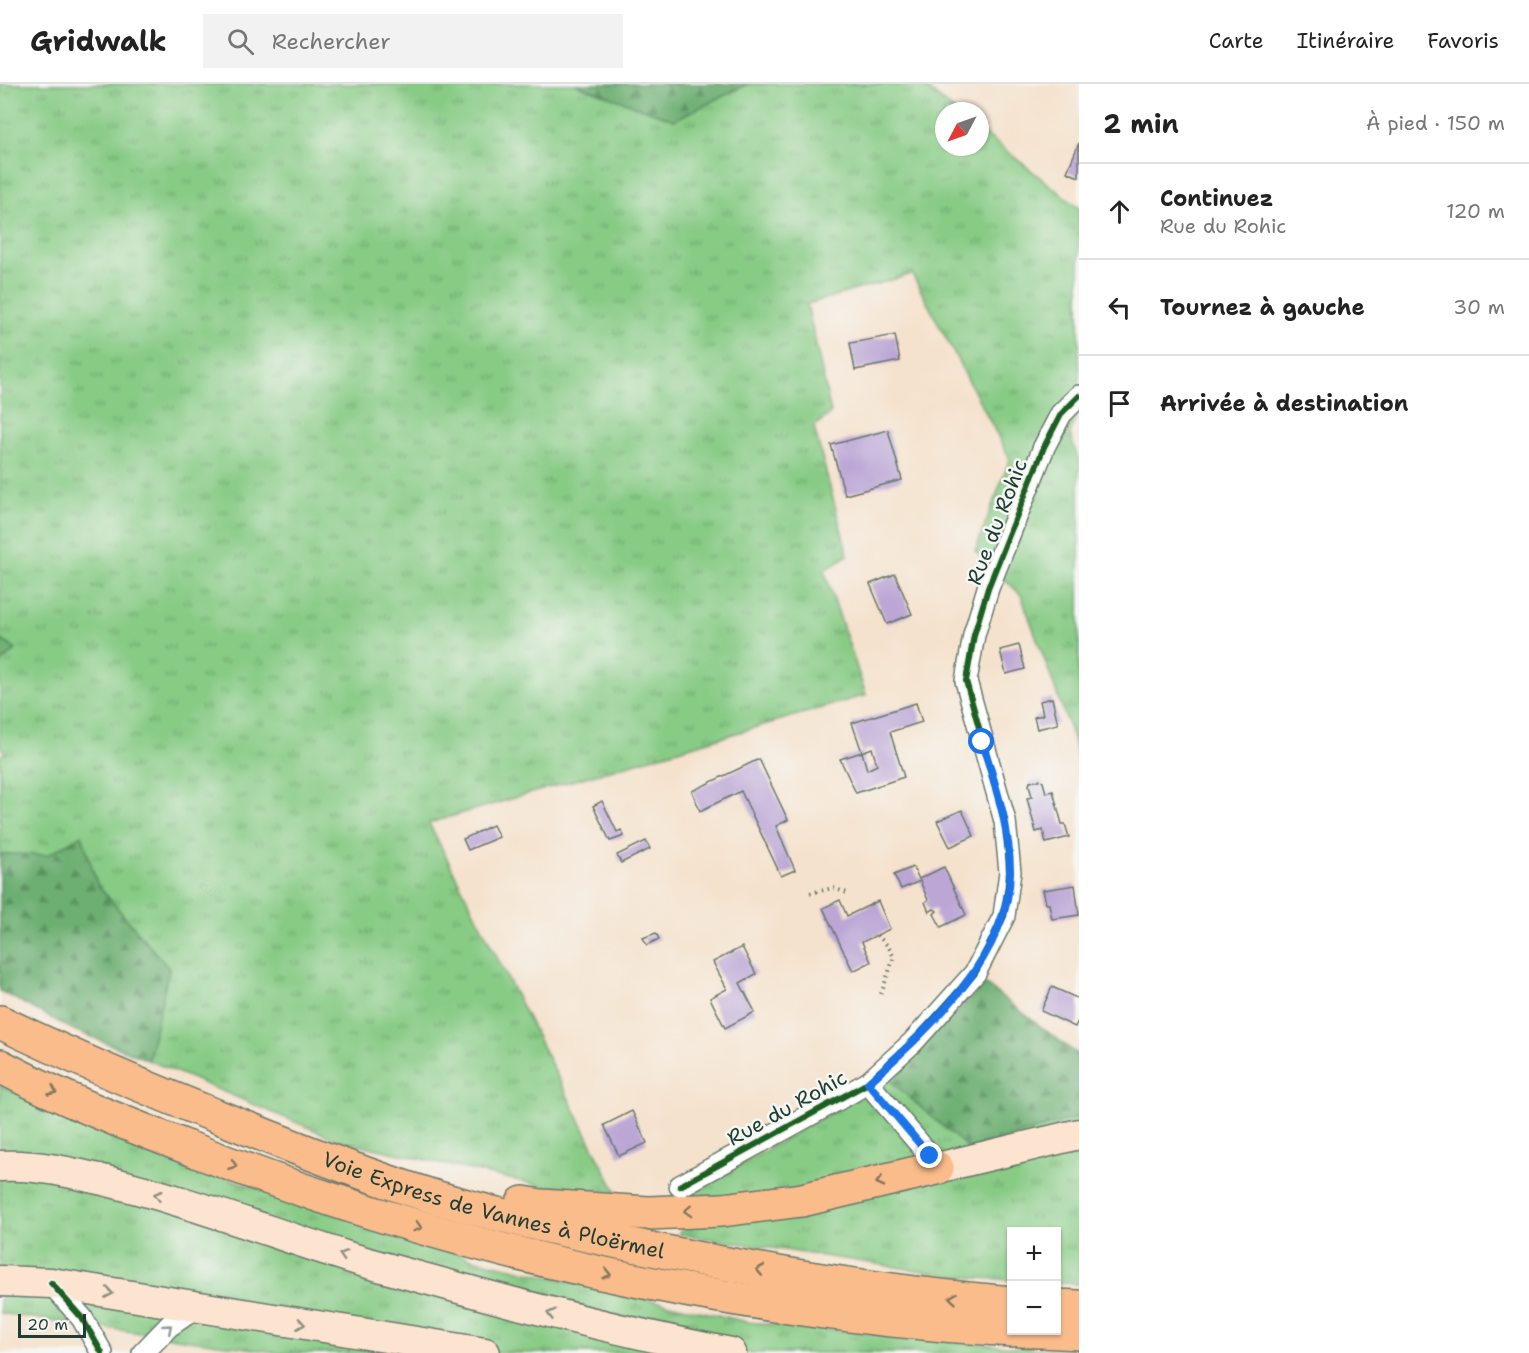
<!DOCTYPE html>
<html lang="fr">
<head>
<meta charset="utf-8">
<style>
	:root { --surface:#fff; --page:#f2f2f2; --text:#222; --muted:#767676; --line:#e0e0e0 }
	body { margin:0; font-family:"Shantell Sans",sans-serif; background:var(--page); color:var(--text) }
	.controls { position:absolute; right:18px; bottom:18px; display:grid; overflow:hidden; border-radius:0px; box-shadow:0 2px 4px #0004 }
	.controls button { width:54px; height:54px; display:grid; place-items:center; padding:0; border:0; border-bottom:2px solid var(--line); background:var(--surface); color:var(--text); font:30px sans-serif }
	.compass { position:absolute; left:935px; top:18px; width:54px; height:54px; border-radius:50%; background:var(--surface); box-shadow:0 2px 4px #0004; rotate:229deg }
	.scale { position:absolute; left:18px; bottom:15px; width:68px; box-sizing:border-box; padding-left:6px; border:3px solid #1f3d34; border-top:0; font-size:16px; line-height:21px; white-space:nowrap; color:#1f3d34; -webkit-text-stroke:4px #f6f6f2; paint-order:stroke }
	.stop { position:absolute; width:18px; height:18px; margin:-14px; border:4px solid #1a73e8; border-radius:50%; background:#fff }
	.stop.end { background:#1a73e8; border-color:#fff; box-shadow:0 2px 6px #0008 }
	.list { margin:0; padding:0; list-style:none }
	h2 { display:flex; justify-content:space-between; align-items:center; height:78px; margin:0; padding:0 24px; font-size:26px }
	h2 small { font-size:20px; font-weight:400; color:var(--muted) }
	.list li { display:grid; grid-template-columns:39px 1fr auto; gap:18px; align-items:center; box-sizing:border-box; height:96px; padding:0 24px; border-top:2px solid var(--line) }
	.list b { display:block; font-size:22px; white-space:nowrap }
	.list p { margin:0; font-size:20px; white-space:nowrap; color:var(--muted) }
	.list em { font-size:20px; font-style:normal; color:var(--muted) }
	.icon { flex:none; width:33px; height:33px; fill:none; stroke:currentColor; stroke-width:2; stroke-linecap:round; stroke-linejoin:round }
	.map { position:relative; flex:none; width:1079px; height:1269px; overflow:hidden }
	header { display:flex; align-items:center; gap:36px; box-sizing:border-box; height:84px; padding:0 30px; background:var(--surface); border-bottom:2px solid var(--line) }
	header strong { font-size:28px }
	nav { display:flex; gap:33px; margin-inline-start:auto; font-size:21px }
	.search { width:420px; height:54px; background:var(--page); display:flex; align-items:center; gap:15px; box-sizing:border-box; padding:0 21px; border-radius:0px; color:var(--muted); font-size:22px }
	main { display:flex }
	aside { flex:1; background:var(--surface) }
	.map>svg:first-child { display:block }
</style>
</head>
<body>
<header>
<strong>Gridwalk</strong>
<div class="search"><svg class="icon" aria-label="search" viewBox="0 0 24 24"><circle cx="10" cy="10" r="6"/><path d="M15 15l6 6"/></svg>Rechercher</div>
<nav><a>Carte</a><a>Itinéraire</a><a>Favoris</a></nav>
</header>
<main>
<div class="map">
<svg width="1079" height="1269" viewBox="0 0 1079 1269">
	<defs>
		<pattern id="grass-tufts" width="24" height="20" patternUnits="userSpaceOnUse" patternTransform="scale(1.5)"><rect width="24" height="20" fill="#87cb85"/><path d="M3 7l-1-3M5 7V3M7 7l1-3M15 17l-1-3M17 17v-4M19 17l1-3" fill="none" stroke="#6ea66e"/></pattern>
		<pattern id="forest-firs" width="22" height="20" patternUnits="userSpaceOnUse" patternTransform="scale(1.5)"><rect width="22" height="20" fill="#6daf72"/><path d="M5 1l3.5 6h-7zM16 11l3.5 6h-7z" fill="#59905e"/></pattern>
	</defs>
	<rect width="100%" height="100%" fill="#f6f6f2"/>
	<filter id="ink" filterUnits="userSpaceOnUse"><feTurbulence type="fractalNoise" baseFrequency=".0167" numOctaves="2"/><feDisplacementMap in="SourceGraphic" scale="12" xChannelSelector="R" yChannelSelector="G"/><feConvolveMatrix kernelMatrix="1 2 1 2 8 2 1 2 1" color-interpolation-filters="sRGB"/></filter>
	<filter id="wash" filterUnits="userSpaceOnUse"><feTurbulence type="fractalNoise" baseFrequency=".008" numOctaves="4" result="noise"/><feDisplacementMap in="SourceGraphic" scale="24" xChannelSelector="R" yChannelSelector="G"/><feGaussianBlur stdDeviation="1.35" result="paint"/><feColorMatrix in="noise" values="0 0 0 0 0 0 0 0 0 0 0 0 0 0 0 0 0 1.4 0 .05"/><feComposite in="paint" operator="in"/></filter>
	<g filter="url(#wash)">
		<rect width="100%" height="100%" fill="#f5e2cd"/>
		<!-- grass -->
		<g fill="url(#grass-tufts)" stroke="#53845c" stroke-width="1.5">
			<path d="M0,0H575L674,36L748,0H921L955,27H944V63H980V46L1079,124V324L1070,350L1079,378V680L1072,651L1021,511L975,467L1010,375L912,190L807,220L831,329L814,343L848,471L824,486L866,611L429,739L616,1108L542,1102L338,1056L148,976L169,885L97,800L82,752L48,771L0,770V672L5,669L0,662V579L15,565L0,555Z"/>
			<path d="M886,993L969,1065L1079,1033V1200L1057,1199L1056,1148H1012L1011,1196L962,1193L679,1150L697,1118L687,1112L837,1025Z"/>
			<path d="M0,1002L227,1094L476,1176L748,1238L1079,1269H281L0,1229Z"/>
		</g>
		<!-- forest -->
		<g fill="url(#forest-firs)" stroke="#467653" stroke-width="1.5">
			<path d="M575,0H748L674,36Z"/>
			<path d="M0,555L16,565L0,579Z"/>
			<path d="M82,751L97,800L169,885L148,976L74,946L0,907V770L48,771Z"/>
			<path d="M985,900L1077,970L1079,968V1033L969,1065L886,993L903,981Z"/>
		</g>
		<g id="blocks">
			<!-- building -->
			<g fill="#bba6d5">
				<path d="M1079,59V93L1067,88Z"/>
				<path d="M895,251L900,277L855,286L850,259Z"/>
				<path d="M888,346L902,396L845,411L831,361Z"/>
				<path d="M895,490L912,530L887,540L870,500Z"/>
				<path d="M1019,561L1025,585L1006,590L1000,566Z"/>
				<path d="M1052,614L1058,640L1037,645L1034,633L1043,631L1040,617Z"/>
				<path d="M916,619L922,638L890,648L904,693L856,709L840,675L862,668L867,686L877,681L872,664L862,668L852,639Z"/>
				<path d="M759,675L788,736L776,742L795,786L781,792L741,707L700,727L692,707Z"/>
				<path d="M1040,696L1043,698L1046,709L1053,707L1062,740H1065L1069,753L1046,759L1043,746L1036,748L1027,714L1032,713L1029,701L1030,698Z"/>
				<path d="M602,717L617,748L621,746L624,752L610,757L593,722Z"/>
				<path d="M962,726L974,752L950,763L937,737Z"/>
				<path d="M493,741L499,753L468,766L463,755Z"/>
				<path d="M646,757L650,765L621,779L617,771Z"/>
				<path d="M913,783L919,795L944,783L966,831L941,843L934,830L937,827L934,825L929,828L925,818L928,816L920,797L901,805L894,791Z"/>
				<path d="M1075,801L1079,831L1052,835L1049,820H1046L1043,806Z"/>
				<path d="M840,816L847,832L878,817L890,845L862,858L871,878L853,887L823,824Z"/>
				<path d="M656,849L659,855L647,861L643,854Z"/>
				<path d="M742,863L756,890L740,899L755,928L725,944L710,914L727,905L713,878Z"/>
				<path d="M1052,903L1079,915V935L1075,943L1041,927Z"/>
				<path d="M632,1027L647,1059L619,1072L604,1041Z"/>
			</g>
		</g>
	</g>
	<g filter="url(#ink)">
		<use href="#blocks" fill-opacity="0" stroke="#6a776a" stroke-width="1.5"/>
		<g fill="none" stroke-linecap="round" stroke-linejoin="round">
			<defs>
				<g id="minor">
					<path d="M868,999L930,1072L937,1084"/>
					<path d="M680,1102L868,999L913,958L975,889L1004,832L1010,788L1005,737L966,597L974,551L988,504L1044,363L1061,330L1079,312"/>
					<path d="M51,1199L82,1234L102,1269"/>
					<path d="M143,1269L169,1242L197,1223"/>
				</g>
				<g id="secondary">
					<path d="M0,1082C35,1080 69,1088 103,1096C185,1116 264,1146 345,1172C376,1182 409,1190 441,1199C537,1226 633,1250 731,1269"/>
					<path d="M937,1084L1079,1050"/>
					<path d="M0,1197L51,1199L485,1269"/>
				</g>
				<g id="trunk">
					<path id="s1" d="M0,938C76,975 155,1008 234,1039C298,1065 362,1090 428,1111C490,1130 555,1144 618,1158C748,1186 879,1208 1012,1219"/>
					<path d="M0,982C64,1016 132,1042 199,1068C458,1169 734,1229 1012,1246"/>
					<path d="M523,1119L541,1122L648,1129L722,1126L802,1116L937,1084"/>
					<path d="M1056,1222L1079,1223"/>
					<path d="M1021,1246L1079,1249"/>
				</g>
			</defs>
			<!-- minor casing -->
			<use href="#minor" stroke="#6a776a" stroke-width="24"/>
			<!-- secondary casing -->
			<use href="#secondary" stroke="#6a776a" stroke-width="33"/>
			<!-- trunk casing -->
			<use href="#trunk" stroke="#6a776a" stroke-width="36"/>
			<!-- path -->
			<g stroke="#6a776a" stroke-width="4" stroke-dasharray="1.5 4.5" stroke-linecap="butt">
				<path d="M810,809L833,804L850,810"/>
				<path d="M877,851L888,862L894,873L881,910"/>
			</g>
			<!-- minor -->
			<use href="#minor" stroke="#fff" stroke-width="21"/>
			<!-- secondary -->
			<use href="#secondary" stroke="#fde4d1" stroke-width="30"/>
			<!-- trunk -->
			<use href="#trunk" stroke="#fabc8b" stroke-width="33"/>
			<defs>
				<g id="cycleway">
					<path d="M680,1102L868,999L913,958L975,889L1004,832L1010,788L1005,737L966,597L974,551L988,504L1044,363L1061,330L1079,312"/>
					<path d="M51,1199L82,1234L102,1269"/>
				</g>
			</defs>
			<!-- cycleway casing -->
			<use href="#cycleway" stroke="#f6f6f2" stroke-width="10"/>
			<!-- cycleway -->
			<use href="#cycleway" stroke="#1b5e20" stroke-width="6"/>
		</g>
		<!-- one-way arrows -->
		<defs><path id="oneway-chevron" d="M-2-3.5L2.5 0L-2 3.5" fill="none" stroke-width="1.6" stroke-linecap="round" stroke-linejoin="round" transform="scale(1.5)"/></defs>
		<g stroke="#82765b">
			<use href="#oneway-chevron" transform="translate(53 1007) rotate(25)"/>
			<use href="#oneway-chevron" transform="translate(233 1081) rotate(20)"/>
			<use href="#oneway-chevron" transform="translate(880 1098) rotate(167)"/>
			<use href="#oneway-chevron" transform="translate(688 1127) rotate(178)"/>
			<use href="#oneway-chevron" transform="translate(418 1143) rotate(17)"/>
			<use href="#oneway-chevron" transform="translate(760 1186) rotate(-170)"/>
			<use href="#oneway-chevron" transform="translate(607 1190) rotate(13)"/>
			<use href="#oneway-chevron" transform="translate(953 1214) rotate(-175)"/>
		</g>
		<g stroke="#8e9082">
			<use href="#oneway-chevron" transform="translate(158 1111) rotate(-164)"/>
			<use href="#oneway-chevron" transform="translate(343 1171) rotate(-162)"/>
			<use href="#oneway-chevron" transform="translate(109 1209) rotate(10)"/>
			<use href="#oneway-chevron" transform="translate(551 1230) rotate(-165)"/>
			<use href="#oneway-chevron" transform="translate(301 1240) rotate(9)"/>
		</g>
		<use stroke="#8f9e9a" href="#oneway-chevron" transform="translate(168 1244) rotate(-41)"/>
	</g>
	<g fill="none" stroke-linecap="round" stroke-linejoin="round" filter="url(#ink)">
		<!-- route -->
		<path stroke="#1a73e8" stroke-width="8" d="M930,1072L868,999C927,946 1009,874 1010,788C1010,743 995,700 982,658"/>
	</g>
	<g text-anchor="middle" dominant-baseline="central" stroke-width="5" stroke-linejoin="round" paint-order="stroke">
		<!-- street labels -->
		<g font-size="21" fill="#1f3d34" stroke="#f6f6f2">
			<text transform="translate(997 438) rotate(-69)">Rue du Rohic</text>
			<text transform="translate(787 1024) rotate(-29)">Rue du Rohic</text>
			<text stroke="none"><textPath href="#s1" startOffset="528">Voie Express de Vannes à Ploërmel</textPath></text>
		</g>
	</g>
</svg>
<div class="controls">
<button>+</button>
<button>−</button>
</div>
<svg class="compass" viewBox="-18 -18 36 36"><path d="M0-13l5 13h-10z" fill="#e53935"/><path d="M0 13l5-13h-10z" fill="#767676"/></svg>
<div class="scale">20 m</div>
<div class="stop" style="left:982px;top:658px"></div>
<div class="stop end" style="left:930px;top:1072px"></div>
</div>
<aside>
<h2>2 min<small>À pied · 150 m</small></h2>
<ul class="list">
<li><svg class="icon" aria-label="ahead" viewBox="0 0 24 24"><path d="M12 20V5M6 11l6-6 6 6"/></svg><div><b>Continuez</b><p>Rue du Rohic</p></div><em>120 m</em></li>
<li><svg class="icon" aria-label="left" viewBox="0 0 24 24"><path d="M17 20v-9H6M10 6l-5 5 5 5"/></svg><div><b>Tournez à gauche</b></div><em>30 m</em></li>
<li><svg class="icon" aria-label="arrive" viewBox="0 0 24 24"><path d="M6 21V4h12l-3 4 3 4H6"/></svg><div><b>Arrivée à destination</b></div></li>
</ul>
</aside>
</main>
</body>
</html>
